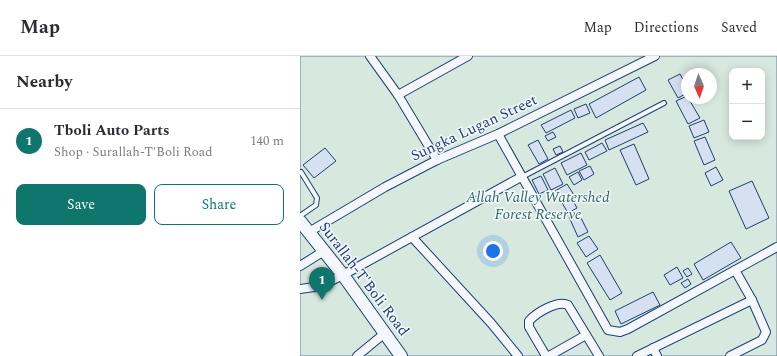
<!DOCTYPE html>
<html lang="en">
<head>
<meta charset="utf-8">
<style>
	:root { --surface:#fff; --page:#f7f7f7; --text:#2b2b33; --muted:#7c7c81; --line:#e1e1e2; --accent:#0f766e }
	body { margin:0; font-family:Spectral,serif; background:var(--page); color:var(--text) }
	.controls { position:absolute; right:12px; top:12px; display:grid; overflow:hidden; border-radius:8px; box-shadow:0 2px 10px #0003 }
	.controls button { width:36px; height:36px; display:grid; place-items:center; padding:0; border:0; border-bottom:1px solid var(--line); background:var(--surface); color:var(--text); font:20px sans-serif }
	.compass { position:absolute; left:381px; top:12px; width:36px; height:36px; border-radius:50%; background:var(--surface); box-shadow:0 2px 10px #0003; rotate:177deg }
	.you { position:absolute; left:193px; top:195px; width:14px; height:14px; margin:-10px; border:3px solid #fff; border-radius:50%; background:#1a73e8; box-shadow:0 0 0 6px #1a73e833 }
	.badge { display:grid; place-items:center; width:26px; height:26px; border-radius:50%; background:var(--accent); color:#fff; font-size:13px; font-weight:700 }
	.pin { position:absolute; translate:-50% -33px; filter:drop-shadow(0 1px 2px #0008) }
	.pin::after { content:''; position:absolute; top:21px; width:14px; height:12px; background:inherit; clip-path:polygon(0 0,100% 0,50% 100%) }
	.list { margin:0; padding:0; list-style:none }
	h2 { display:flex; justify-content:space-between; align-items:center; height:52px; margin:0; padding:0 16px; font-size:17px }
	h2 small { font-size:13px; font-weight:400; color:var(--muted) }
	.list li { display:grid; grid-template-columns:26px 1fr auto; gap:12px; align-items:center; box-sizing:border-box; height:64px; padding:0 16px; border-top:1px solid var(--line) }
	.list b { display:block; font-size:15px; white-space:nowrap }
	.list p { margin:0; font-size:13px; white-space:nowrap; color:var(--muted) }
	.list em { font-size:13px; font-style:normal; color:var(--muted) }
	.actions { display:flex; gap:8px; padding:12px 16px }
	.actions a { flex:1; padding:9px 0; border:1px solid var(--accent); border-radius:8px; text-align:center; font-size:14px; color:var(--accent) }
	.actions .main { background:var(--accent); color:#fff }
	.map { position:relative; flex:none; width:477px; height:300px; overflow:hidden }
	header { display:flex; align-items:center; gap:24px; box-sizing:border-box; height:56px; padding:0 20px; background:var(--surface); border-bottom:1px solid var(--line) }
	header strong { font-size:19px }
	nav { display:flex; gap:22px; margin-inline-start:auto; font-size:14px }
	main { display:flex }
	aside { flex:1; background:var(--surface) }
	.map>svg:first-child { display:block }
</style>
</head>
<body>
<header>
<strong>Map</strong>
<nav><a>Map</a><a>Directions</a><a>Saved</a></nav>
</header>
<main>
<aside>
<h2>Nearby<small></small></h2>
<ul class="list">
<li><span class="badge">1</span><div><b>Tboli Auto Parts</b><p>Shop · Surallah-T'Boli Road</p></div><em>140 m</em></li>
</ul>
<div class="actions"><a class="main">Save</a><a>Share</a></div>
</aside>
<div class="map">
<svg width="477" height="300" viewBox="0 0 477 300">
	<rect width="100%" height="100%" fill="#f4f7fb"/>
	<!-- green -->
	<path fill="#d7e8df" stroke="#687fa3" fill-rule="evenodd" d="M0,0H477V300H0ZM432,15H462V81H432ZM387,18H411V42H387Z"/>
	<!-- building -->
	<g fill="#d5e0f0" stroke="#1d3f73">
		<path d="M380,18L387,31V37L378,42L368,24Z"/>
		<path d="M339,21L346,34L296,62L289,48Z"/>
		<path d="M387,40L400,62L388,68L376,45Z"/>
		<path d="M286,48L290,57L278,62L274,53Z"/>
		<path d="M271,54L275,62L246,77L241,69Z"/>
		<path d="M404,64L409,76L394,82L389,70Z"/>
		<path d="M343,67L348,76L309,94L305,84Z"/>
		<path d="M253,76L256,81L248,85L245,80Z"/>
		<path d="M405,81L415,104L404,109L394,85Z"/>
		<path d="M238,84L248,103L239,108L228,89Z"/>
		<path d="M302,87L307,95L289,104L285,96Z"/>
		<path d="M334,88L349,123L336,129L320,94Z"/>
		<path d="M260,90L263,96L256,99L253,93Z"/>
		<path d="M25,92L36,105L14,122L3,109Z"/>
		<path d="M281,97L287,109L267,119L261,107Z"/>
		<path d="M290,110L294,118L284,124L279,115Z"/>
		<path d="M416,111L423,124L411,130L405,117Z"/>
		<path d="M255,112L263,128L251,134L243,118Z"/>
		<path d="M278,116L282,124L274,129L269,121Z"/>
		<path d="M241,120L248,134L239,138L232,124Z"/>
		<path d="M452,125L469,162L446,173L429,135Z"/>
		<path d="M267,128L274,139L271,141L277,152L268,157L255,135Z"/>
		<path d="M278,156L288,176L278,181L269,161Z"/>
		<path d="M289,180L298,193L286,201L277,187Z"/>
		<path d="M431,186L441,202L403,224L394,208Z"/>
		<path d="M300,199L322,237L310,244L287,207Z"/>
		<path d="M377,211L383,222L370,229L364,219Z"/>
		<path d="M388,212L392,218L387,221L383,215Z"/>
		<path d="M388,223L391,228L385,232L381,227Z"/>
		<path d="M353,236L360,249L321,268L315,255Z"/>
	</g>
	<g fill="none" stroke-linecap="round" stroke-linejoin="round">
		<defs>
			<g id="service">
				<path d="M222,121L364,47"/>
				<path d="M0,160L16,149L17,142L1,116"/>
			</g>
			<g id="minor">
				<path d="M70,0L98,39L137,104"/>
				<path d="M98,39L168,0"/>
				<path d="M198,78L308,274L320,276L328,273L477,191"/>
				<path d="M9,176L85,131L137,104L198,78L355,0"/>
				<path d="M112,181L191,267L218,300"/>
				<path d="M0,210L24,195"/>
				<path d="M0,233L21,230L43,219L221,121"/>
				<path d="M353,292L357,300"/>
				<path d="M57,300L85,277"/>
				<path d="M246,300L229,271V265C236,257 257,244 268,249L299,300"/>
				<path d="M249,300L286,279"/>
				<path d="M337,300L452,244"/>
				<path d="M430,300L462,284L466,276L452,244L435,214"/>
			</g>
			<path id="primary" d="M0,165L43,219L101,300"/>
		</defs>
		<!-- service casing -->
		<use href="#service" stroke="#1d3f73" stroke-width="6"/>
		<!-- minor casing -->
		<use href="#minor" stroke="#1d3f73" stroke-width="10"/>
		<!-- primary casing -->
		<use href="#primary" stroke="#1d3f73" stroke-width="14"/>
		<!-- service -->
		<use href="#service" stroke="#f4f7fb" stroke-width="4"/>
		<!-- minor -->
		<use href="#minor" stroke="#f4f7fb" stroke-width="8"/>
		<!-- primary -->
		<use href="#primary" stroke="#f4f7fb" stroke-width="12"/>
	</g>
	<g text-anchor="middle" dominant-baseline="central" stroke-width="3" stroke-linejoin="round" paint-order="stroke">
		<!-- street labels -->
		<g font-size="15" fill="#1d3f73" stroke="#f4f7fb">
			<text transform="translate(174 72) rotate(-25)">Sungka Lugan Street</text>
			<text transform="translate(64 223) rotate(53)">Surallah-T'Boli Road</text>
		</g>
		<!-- park labels -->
		<g font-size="15" font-style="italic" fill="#2c6c60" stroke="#f4f7fb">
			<text x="238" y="141">Allah Valley Watershed<tspan x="238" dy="17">Forest Reserve</tspan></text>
		</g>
	</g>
</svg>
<div class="controls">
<button>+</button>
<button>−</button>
</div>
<svg class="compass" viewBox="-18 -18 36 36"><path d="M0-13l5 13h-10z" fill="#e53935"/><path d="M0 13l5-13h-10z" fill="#7c7c81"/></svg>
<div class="you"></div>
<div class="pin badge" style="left:22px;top:244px">1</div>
</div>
</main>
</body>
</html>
